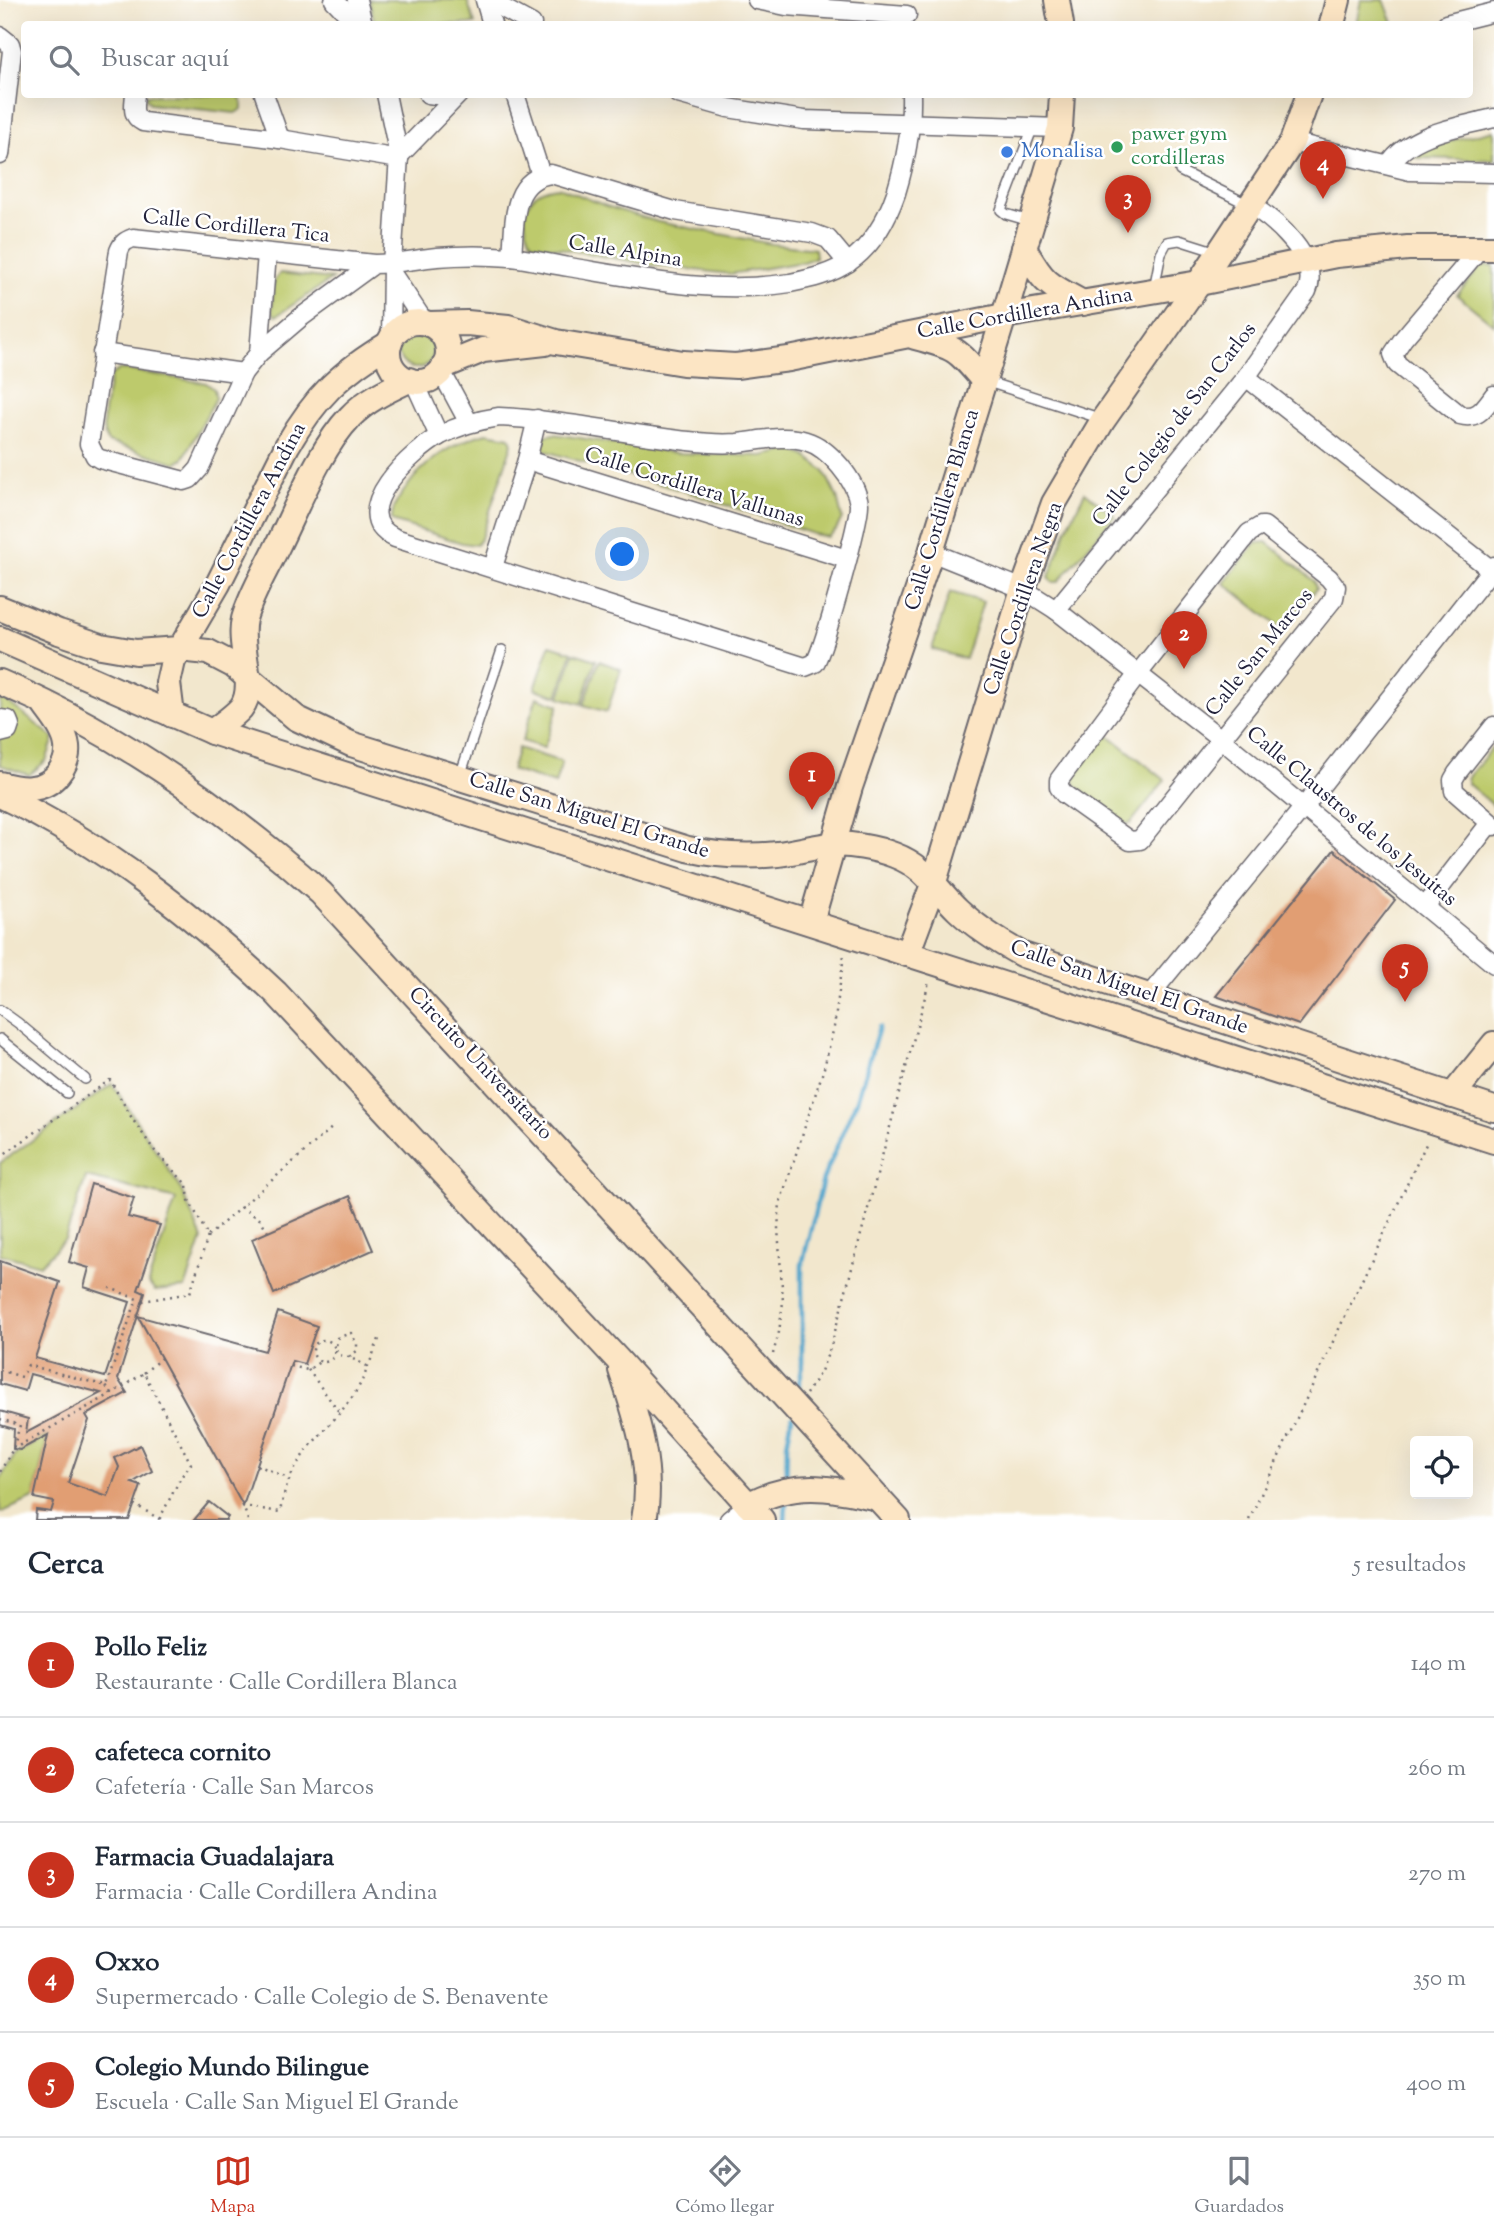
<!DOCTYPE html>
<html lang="es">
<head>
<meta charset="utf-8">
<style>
	:root { --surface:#fff; --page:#f2f2f3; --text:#1f2937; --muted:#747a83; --line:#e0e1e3; --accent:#c8321e }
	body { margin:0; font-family:"Sorts Mill Goudy",serif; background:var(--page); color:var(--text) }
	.controls { position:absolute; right:21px; bottom:21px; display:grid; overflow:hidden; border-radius:7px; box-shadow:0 7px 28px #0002 }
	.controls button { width:63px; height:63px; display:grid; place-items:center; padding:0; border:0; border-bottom:2px solid var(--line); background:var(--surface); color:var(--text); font:35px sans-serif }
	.you { position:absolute; left:623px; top:555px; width:24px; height:24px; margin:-18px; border:5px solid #fff; border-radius:50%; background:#1a73e8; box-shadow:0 0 0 10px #1a73e833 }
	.badge { display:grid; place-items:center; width:46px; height:46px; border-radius:50%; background:var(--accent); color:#fff; font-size:23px; font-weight:700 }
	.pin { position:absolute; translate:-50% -58px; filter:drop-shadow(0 2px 4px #0008) }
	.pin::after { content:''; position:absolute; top:37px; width:24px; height:21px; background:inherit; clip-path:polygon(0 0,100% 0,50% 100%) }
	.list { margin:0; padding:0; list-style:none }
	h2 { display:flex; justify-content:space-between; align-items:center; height:91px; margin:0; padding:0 28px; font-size:30px }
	h2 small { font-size:23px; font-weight:400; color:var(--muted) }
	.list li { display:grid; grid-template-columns:46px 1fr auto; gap:21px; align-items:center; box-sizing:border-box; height:105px; padding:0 28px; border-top:2px solid var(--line) }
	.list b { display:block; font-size:26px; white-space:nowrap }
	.list p { margin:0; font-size:23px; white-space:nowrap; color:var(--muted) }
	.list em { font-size:23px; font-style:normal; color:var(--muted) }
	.icon { flex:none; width:38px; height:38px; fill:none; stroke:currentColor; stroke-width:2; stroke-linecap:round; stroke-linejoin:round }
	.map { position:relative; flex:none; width:1494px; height:1520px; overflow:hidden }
	.search { position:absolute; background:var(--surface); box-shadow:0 7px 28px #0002; left:21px; right:21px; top:21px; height:77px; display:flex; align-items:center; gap:18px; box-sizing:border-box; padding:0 24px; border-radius:7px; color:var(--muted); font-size:26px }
	.sheet { height:616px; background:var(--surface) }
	nav { display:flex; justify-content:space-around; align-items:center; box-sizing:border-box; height:98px; border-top:2px solid var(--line); background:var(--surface); font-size:19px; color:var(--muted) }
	nav a { display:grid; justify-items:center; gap:4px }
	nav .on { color:var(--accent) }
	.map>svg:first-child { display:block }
</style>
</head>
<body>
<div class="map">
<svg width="1494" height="1520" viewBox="0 0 1494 1520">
	<rect width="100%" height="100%" fill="#fff"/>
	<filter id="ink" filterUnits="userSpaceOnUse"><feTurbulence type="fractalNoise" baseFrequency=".0143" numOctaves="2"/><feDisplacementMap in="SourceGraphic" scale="14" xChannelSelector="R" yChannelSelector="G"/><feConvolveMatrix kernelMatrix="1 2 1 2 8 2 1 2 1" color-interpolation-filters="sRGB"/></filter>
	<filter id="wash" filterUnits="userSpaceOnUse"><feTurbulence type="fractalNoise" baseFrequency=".00686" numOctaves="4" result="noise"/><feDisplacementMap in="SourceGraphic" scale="28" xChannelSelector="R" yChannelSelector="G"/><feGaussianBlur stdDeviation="1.57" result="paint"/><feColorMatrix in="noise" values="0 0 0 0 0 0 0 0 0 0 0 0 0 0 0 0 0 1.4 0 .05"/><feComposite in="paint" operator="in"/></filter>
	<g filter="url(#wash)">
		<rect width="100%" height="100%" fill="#f2e7cd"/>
		<!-- green -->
		<g fill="#bdca6c" stroke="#707654" stroke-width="2">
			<path d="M369,0H467L475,24H375Z"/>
			<path d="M1361,0H1384L1393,23L1356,24Z"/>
			<path d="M146,95H238L242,101V109L235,113L151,104L146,99Z"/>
			<path d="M1494,130V160L1417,158L1415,154L1424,147Z"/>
			<path d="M559,187L606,206L658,222L772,244L815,249L816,257L803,262L730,274L651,265L532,243C518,215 525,190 559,187Z"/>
			<path d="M1482,265L1494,266V325L1457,295Z"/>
			<path d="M280,273L332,279L276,316L272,312L274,281Z"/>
			<circle cx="416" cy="350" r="18"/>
			<path d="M120,369L206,383L214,389L216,398L183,459L176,463L108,442C97,430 108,392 111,375Z"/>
			<path d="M486,433L510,437L512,444L481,538L476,545L462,543L392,521C391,509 397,501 404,491C424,461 451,443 486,433Z"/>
			<path d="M554,434L676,453L762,456L792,450L806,456L824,471L837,497L842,518L836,530L828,537L813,534L687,492L545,451L541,443L544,436Z"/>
			<path d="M1085,492L1115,516L1058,582H1052L1049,577L1067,528Z"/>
			<path d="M1267,542L1314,581L1316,589L1282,629L1224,583L1256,543Z"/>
			<path d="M950,592L983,602L965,659L932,649Z"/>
			<path d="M550,645L572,652L558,696L535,689Z"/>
			<path d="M574,653L596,660L582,704L560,697Z"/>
			<path d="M599,661L621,669L607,712L584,705Z"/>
			<path d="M537,697L559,705L544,748L522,741Z"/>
			<path d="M0,698L8,702L54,738L46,761L29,775L0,765Z"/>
			<path d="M1107,734L1165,780L1130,824L1123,823L1075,785L1073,775Z"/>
			<path d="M1494,746V806L1468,784L1467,778Z"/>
			<path d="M518,748L562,762L555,784L511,770Z"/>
			<path d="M112,1084L180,1187L202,1239L185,1288L155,1291L148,1283L176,1199L86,1177L65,1239L40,1265L0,1254V1163Z"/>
			<path d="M48,1435L34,1498L0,1513V1479L15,1455Z"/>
		</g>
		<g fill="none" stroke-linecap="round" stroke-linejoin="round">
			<!-- stream -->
			<g stroke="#50a5cc" stroke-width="4.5">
				<path d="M796,1397L802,1369V1265L823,1179L857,1100L879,1027"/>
				<path d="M786,1481L787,1445L792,1417"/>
				<path d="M785,1520L786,1500"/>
			</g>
		</g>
		<g id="blocks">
			<!-- building -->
			<g fill="#e19e73">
				<path d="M1334,850L1395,900L1299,1025L1216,996Z"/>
				<path d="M91,1184L134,1198L128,1217L160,1225L138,1290L145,1293L118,1379L127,1393L86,1415L89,1420L68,1483L108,1497L119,1467L115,1458L140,1445L152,1471L132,1483L141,1486L129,1520H35L36,1510L51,1512L54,1502L34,1498L48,1435L20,1450L13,1449L14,1429L0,1425V1411L28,1419L26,1433L101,1393L30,1374L25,1391L0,1384V1261L60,1282L35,1358L105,1377L130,1302L84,1287L89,1268L69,1262Z"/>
				<path d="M350,1196L373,1250L274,1294L252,1239Z"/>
				<path d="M278,1312L317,1326L304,1364L292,1361L243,1506L138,1316L265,1351Z"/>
				<path d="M209,1502L228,1517L226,1520H194Z"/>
			</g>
		</g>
	</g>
	<g filter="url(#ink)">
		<use href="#blocks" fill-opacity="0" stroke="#6b676e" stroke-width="2"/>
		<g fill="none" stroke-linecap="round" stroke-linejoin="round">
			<defs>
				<g id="lane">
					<path d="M1180,171L1249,205"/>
					<path d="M1030,221L1006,214L1001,210L1033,127"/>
					<path d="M1154,289L1161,253L1167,242L1179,240L1217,252"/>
					<path d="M985,381L1102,419"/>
					<path d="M460,776L502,650"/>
					<path d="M0,1010L18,1023L85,1079"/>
					<path d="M0,1039L67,1093"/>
				</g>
				<g id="street">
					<path d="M334,0L357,24"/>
					<path d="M357,0L363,24"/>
					<path d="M485,0L492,24"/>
					<path d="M488,0L532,24"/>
					<path d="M757,0L786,6L907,15"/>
					<path d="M1446,24L1494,12"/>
					<path d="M0,36L10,44L12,51L0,155"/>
					<path d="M135,94C134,106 131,116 143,122L280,139L399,159"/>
					<path d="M264,94L280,139"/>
					<path d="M386,94L399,156L392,264L391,340"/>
					<path d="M428,94L444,96L457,94"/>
					<path d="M515,94L541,175"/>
					<path d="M678,94L728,108L804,120L1060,128"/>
					<path d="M1292,142L1410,171L1494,173"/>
					<path d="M399,156L459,94"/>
					<path d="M1389,165C1410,133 1459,127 1494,118"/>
					<path d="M1481,247L1403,339L1393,354L1397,364L1460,415C1478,420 1484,408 1494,395"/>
					<path d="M512,257C515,225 510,179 551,174L675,211L812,233L828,239L848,263"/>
					<path d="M374,264L300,318L259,353L243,373L199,469L190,479L184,481L100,459L95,456L89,444L119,251C122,243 125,241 133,238L374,264C396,264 416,259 437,257C461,255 487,255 511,257C530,259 550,264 569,267C641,279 716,295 790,283C810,279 832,274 849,262C872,246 887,219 896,193C906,160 912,129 911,94"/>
					<path d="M393,275L425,323"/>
					<path d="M102,353L243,373"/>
					<path d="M259,353L267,254"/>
					<path d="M441,371L469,423"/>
					<path d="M1246,377L1494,572"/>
					<path d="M414,381L439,436"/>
					<path d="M499,417C563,420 626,434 689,441C705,443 722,444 737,443C759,441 785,434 806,441C829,448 856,480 859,504C860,520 824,648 815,663L805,667L395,538C343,513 414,450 441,435C460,425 479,420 499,417Z"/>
					<path d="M527,460L847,559"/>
					<path d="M1261,526H1264L1329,578L1336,587L1334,598L1140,840L1130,841L1064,794L1059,787V780L1138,674L1249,533Z"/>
					<path d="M931,552L1023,589L1056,610L1221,739L1494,964"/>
					<path d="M493,567L527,460L537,419"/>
					<path d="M1056,610L1246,377L1307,291C1321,259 1274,219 1250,205"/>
					<path d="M0,719L8,720L10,725L8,731L0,733"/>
					<path d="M1494,726L1457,773L1453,780L1454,791L1494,826"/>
					<path d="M1425,907L1490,823"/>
					<path d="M1149,996L1304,807L1494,566"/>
					<path d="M729,1520L748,1505"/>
				</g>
				<g id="secondary">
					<path d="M1057,0L1061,24"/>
					<path d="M1332,24L1338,0"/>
					<path d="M1024,248C1043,283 1048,285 1083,303"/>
					<circle cx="418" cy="352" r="30"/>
					<path d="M429,324L467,323L508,327L556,342L683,363L736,366L789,359L1004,316L1199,283L1336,255L1408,248H1494"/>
					<path d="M915,337C956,348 956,348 983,380"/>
					<path d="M444,366L483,350L545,343"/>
					<path d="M0,608L59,632L101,646L136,652L179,649L208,652L233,665L296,718L351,744L688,849C718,856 747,857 778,854C795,852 813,847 830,845C849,843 876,848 894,855C926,867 935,888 958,910C978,929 999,942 1023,955L1494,1109"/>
					<path d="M0,639L212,732L1494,1141"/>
					<path d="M0,682C119,733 224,807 321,893L898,1520"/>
					<path d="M172,715L168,683L173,661L218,584L287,446C316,396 341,372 390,343"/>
					<path d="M212,732C222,724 233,717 241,708C258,687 237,646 244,619C251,594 266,570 277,547C297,507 320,448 350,417C366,400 388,390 409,380"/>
					<path d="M0,784C11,787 22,790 32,788C53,786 69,766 67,746C65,730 52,716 43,703"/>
					<path d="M0,795C106,846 191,913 276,993L618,1360L762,1520"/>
					<path d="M811,922L850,787L931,552L1004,316L1060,128L1062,94"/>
					<path d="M907,954L934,882L1023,589L1054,503L1103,420L1199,283L1292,142L1309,94"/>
					<path d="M1452,1096L1494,1044"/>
					<path d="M621,1370C637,1418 654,1469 644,1520"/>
					<path d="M748,1505C793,1480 830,1487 878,1498"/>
				</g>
			</defs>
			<!-- lane casing -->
			<use href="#lane" stroke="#6b676e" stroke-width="12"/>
			<!-- street casing -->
			<use href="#street" stroke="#6b676e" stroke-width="21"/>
			<!-- secondary casing -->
			<use href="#secondary" stroke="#6b676e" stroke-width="28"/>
			<!-- path -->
			<g stroke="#6b676e" stroke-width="2.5" stroke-dasharray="2 5" stroke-linecap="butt">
				<path d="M0,1157L110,1080L133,1120L154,1150L187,1185L189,1200L208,1236L190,1293L143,1301"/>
				<path d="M241,1207L261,1220L268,1232"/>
				<path d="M208,1236L334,1126"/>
				<circle cx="324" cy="1351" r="11"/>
				<path d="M773,1354L779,1332L783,1302L778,1228L780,1203L824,1068L834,1027L844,955"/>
				<path d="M349,1357L339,1355L336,1350L337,1338L351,1333L357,1344V1351L349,1357L367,1366"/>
				<path d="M304,1364L339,1412"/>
				<path d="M291,1366L308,1370L321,1361"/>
				<path d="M0,1370L22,1377L28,1365L106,1386L137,1299L110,1288"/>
				<path d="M144,1373L161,1358"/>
				<path d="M111,1394L144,1373L191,1464L181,1477L159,1520"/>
				<path d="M806,1394L821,1371L831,1346L929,982"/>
				<path d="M0,1419L20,1425L13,1449L0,1472"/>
				<path d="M13,1449L111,1394L106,1386"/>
				<path d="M257,1465L288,1478"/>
				<path d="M134,1504L161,1520"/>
				<path d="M248,1520L243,1506L280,1512C291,1452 321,1440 353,1396C365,1379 372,1355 380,1337"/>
				<path d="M1249,1520L1427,1142"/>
			</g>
			<!-- lane -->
			<use href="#lane" stroke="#fff" stroke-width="9"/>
			<!-- street -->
			<use href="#street" stroke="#fff" stroke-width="18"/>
			<!-- secondary -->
			<use href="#secondary" stroke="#fce5c4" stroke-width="24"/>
		</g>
	</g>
	<!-- markers -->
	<circle fill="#2e9e5b" stroke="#fff" stroke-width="2.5" cx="1117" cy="147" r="7"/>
	<circle fill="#3f7fe0" stroke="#fff" stroke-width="2.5" cx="1007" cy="152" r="7"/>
	<g text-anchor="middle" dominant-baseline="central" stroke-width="5" stroke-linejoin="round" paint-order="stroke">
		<!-- leisure labels -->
		<g font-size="21" fill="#27864d" stroke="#fff" text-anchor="start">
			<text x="1131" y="135">pawer gym<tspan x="1131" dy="24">cordilleras</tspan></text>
		</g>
		<!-- shop labels -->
		<g font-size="21" fill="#366cbe" stroke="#fff" text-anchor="start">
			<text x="1021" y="152">Monalisa</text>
		</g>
		<!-- street labels -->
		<g font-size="21" fill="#22223b" stroke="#fff">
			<text transform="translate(236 227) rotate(6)">Calle Cordillera Tica</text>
			<text transform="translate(625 252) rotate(9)">Calle Alpina</text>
			<text transform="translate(1025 314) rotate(-10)">Calle Cordillera Andina</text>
			<text transform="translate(1175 425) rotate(-52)">Calle Colegio de San Carlos</text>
			<text transform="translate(694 488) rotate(17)">Calle Cordillera Vallunas</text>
			<text transform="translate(943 510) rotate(-73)">Calle Cordillera Blanca</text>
			<text transform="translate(250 521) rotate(-62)">Calle Cordillera Andina</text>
			<text transform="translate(1024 599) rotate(-71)">Calle Cordillera Negra</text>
			<text transform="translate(1260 653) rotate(-51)">Calle San Marcos</text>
			<text transform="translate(589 816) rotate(17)">Calle San Miguel El Grande</text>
			<text transform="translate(1351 817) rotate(40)">Calle Claustros de los Jesuitas</text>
			<text transform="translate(1129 988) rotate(19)">Calle San Miguel El Grande</text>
			<text transform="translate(480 1064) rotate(47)">Circuito Universitario</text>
		</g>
	</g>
</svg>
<div class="controls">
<button><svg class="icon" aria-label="locate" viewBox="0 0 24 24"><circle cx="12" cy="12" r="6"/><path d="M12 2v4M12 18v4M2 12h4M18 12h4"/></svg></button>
</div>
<div class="you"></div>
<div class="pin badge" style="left:812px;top:810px">1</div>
<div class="pin badge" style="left:1184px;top:669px">2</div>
<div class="pin badge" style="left:1128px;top:233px">3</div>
<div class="pin badge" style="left:1323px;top:199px">4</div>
<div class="pin badge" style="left:1405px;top:1002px">5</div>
<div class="search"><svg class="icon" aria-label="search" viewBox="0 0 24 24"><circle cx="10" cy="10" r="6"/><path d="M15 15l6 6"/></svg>Buscar aquí</div>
</div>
<section class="sheet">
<h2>Cerca<small>5 resultados</small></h2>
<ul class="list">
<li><span class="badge">1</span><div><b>Pollo Feliz</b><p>Restaurante · Calle Cordillera Blanca</p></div><em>140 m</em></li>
<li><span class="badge">2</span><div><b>cafeteca cornito</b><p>Cafetería · Calle San Marcos</p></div><em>260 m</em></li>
<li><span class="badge">3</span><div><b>Farmacia Guadalajara</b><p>Farmacia · Calle Cordillera Andina</p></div><em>270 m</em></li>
<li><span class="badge">4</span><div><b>Oxxo</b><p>Supermercado · Calle Colegio de S. Benavente</p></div><em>350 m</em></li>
<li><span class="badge">5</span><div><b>Colegio Mundo Bilingue</b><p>Escuela · Calle San Miguel El Grande</p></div><em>400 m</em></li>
</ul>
</section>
<nav>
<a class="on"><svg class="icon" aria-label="map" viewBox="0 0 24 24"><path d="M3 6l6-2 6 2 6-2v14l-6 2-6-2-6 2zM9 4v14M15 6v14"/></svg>Mapa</a>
<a><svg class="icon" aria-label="directions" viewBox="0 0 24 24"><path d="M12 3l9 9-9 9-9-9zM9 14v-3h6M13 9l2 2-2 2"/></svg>Cómo llegar</a>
<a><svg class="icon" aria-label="saved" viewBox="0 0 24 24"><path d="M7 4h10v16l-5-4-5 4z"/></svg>Guardados</a>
</nav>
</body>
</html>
